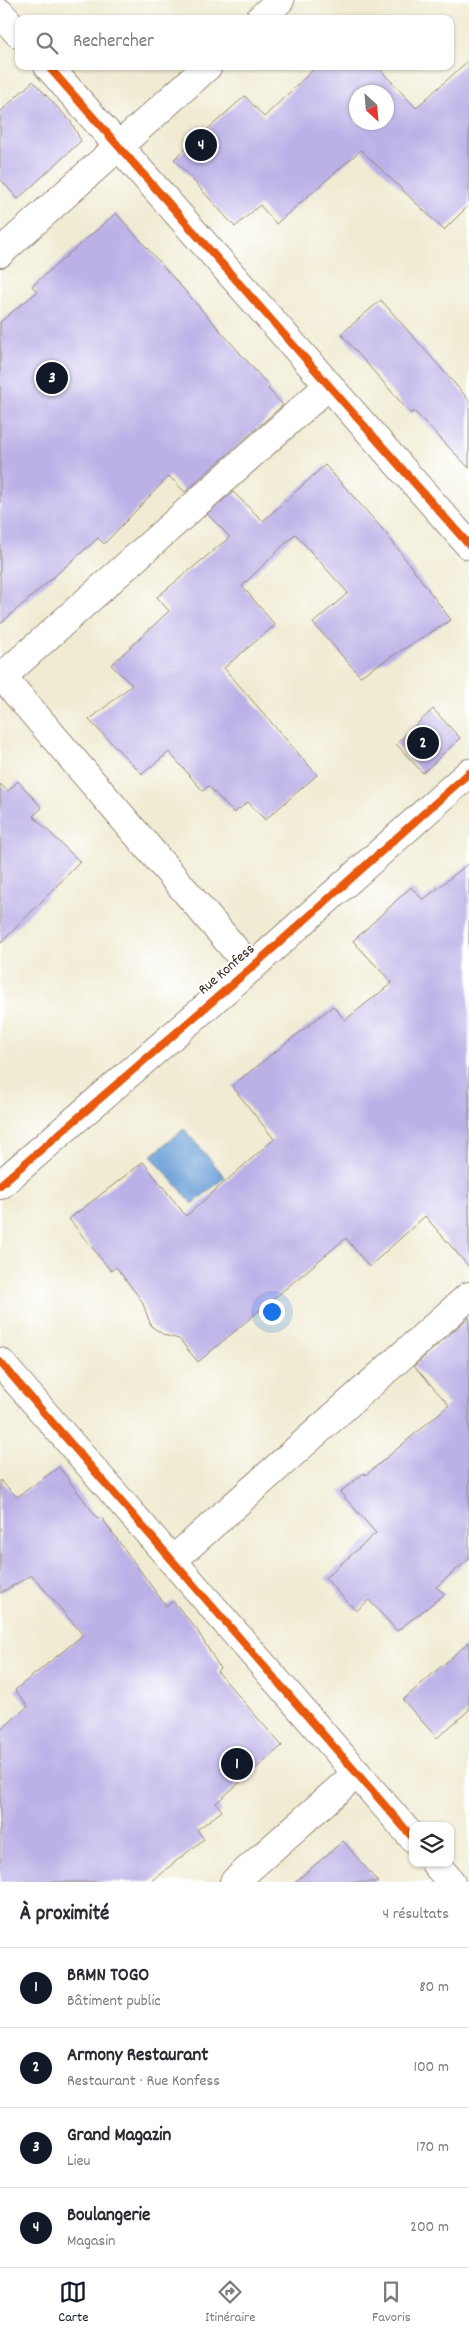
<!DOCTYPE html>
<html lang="fr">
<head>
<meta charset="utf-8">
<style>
	:root { --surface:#fff; --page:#f7f7f7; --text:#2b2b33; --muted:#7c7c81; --line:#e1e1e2; --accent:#111827 }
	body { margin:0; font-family:Dekko,sans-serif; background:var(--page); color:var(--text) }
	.controls { position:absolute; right:15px; bottom:15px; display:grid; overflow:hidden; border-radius:10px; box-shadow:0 1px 4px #0004 }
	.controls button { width:45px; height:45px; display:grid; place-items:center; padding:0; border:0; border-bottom:1px solid var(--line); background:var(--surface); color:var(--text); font:25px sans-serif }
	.compass { position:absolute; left:349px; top:85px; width:45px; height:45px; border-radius:50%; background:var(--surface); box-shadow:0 1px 4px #0004; rotate:154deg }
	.you { position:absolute; left:271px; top:1311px; width:18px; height:18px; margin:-12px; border:4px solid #fff; border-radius:50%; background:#1a73e8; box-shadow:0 0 0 8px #1a73e833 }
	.badge { display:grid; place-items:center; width:32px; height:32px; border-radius:50%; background:var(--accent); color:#fff; font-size:16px; font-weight:700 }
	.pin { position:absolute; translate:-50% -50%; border:2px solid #fff; box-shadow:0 1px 5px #0006 }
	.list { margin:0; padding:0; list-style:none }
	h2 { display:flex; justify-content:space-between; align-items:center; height:65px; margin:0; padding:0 20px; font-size:21px }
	h2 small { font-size:16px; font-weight:400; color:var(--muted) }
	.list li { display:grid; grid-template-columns:32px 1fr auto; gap:15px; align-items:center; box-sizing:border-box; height:80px; padding:0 20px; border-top:1px solid var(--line) }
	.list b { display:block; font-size:19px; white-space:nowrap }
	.list p { margin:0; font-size:16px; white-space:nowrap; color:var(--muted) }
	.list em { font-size:16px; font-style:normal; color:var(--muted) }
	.icon { flex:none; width:28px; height:28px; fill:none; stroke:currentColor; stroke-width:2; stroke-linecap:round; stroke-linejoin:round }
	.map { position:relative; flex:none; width:469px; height:1882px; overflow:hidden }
	.search { position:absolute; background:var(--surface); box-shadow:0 1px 4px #0004; left:15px; right:15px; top:15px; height:55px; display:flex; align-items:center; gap:12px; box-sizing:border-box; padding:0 18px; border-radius:10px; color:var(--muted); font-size:19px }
	.sheet { height:385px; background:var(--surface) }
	nav { display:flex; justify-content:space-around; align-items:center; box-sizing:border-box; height:70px; border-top:1px solid var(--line); background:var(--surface); font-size:14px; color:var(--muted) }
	nav a { display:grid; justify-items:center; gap:2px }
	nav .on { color:var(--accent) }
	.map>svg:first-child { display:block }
</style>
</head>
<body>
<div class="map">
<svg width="469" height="1882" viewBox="0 0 469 1882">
	<rect width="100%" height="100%" fill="#fff"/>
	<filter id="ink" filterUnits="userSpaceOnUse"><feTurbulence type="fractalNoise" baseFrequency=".02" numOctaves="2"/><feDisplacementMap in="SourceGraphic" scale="10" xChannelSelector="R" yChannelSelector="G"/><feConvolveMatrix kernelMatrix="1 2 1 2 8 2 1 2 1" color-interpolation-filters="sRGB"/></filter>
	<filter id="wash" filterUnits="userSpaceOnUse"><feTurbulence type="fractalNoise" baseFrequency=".0096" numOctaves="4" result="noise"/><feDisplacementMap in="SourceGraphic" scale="20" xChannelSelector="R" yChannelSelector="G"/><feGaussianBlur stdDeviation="1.12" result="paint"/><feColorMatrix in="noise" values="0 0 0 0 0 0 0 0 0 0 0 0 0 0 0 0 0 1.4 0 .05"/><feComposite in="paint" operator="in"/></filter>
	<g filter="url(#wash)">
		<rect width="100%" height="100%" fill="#f0ebd2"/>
		<!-- water -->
		<path fill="#699ed5" stroke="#52647a" d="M184,1129L225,1177L193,1204L151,1156Z"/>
		<g id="blocks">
			<!-- building -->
			<g fill="#bcb1e7" fill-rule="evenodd">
				<path d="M469,60V205L444,230L361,150L276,224L260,205L235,227L174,159L245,96L264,117L317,66H377L416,108ZM356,92H386V122H356Z"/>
				<path d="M33,81L71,122L81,141L18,199L0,179V112Z"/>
				<path d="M116,213L270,387L268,389L283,405L185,492L169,476L104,544L98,538L0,624V322L37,292L32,286Z"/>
				<path d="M381,300L469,400V468L414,411L411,414L341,334Z"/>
				<path d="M325,465L386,533L451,620L360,676L313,623L348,593L295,534L242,586L275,625L224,668L317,775L265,820L248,802L234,813L208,786L203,791L169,752L142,774L89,720L132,685L111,665L169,611L157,597L230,537L207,514L233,492L263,521Z"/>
				<path d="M433,709L460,738L423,773L396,744Z"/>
				<path d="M18,781L42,808L33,816L80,862L0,944V784L8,791Z"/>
				<path d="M469,863V1267L425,1216L369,1267L346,1238L198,1362L179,1339L164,1335L151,1326L142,1301L116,1267L111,1271L69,1219L143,1162L186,1216L274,1139L232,1086L333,1006L345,1020L392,983L353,941L411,887L423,900Z"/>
				<path d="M469,1317V1559L436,1587L445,1594L397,1631L369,1600L356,1611L325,1578L376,1533L340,1492L364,1473L366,1475L449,1405L414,1366Z"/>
				<path d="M59,1467L98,1519L101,1517L166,1606L173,1601L197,1630L220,1668L217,1671L282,1746L216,1803L222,1811L197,1830L204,1839L150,1882H0V1731L28,1706L15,1690L83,1635L32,1575L0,1593V1480L17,1497Z"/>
				<path d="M469,1642V1710L437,1738L403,1700Z"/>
				<path d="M343,1841L378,1882H295Z"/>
			</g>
		</g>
	</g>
	<g filter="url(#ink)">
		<use href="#blocks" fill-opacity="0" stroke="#968a78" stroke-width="1"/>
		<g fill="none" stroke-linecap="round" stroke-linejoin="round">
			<defs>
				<g id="minor">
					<path d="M0,13L19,34"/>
					<path d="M260,19L280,0"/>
					<path d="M48,66L469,545"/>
					<path d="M0,253L208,66"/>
					<path d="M0,674L251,968"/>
					<path d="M2,677L329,385"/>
					<path d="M0,1185L251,968L469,773"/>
					<path d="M0,1362L413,1838"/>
					<path d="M172,1561L469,1296"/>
					<path d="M435,1863L451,1882"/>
					<path d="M234,1882L357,1773"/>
				</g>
			</defs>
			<!-- minor casing -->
			<use href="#minor" stroke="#968a78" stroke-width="30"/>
			<!-- minor -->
			<use href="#minor" stroke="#fff" stroke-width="28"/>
			<defs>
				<g id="cycleway">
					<path d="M48,66L469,545"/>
					<path d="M0,1185L251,968L469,773"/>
					<path d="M0,1362L413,1838"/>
				</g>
			</defs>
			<!-- cycleway casing -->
			<use href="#cycleway" stroke="#fff" stroke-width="11"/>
			<!-- cycleway -->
			<use href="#cycleway" stroke="#e8590c" stroke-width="8"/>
		</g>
	</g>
	<g text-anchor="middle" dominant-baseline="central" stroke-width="4" stroke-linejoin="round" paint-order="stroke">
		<!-- street labels -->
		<g font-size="15" fill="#3b2a1e" stroke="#fff">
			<text transform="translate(227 970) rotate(-41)">Rue Konfess</text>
		</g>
	</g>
</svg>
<div class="controls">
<button><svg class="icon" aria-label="layers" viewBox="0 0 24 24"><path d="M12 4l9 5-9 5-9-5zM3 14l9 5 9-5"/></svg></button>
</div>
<svg class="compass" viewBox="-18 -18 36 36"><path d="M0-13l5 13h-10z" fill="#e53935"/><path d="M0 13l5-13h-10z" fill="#7c7c81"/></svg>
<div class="you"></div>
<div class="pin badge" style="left:237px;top:1764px">1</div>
<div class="pin badge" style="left:423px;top:743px">2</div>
<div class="pin badge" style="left:52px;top:378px">3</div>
<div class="pin badge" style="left:201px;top:145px">4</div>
<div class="search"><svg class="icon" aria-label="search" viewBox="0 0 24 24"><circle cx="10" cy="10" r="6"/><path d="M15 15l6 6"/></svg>Rechercher</div>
</div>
<section class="sheet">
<h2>À proximité<small>4 résultats</small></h2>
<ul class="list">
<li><span class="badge">1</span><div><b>BRMN TOGO</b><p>Bâtiment public</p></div><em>80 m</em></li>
<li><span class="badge">2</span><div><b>Armony Restaurant</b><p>Restaurant · Rue Konfess</p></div><em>100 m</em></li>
<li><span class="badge">3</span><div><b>Grand Magazin</b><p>Lieu</p></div><em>170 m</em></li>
<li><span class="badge">4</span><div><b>Boulangerie</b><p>Magasin</p></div><em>200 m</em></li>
</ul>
</section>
<nav>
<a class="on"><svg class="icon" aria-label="map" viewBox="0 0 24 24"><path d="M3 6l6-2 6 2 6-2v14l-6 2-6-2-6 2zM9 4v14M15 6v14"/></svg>Carte</a>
<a><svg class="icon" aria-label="directions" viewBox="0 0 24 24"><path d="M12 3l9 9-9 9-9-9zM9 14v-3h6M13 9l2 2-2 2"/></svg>Itinéraire</a>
<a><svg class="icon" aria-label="saved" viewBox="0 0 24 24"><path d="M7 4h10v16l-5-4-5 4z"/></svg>Favoris</a>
</nav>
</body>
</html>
